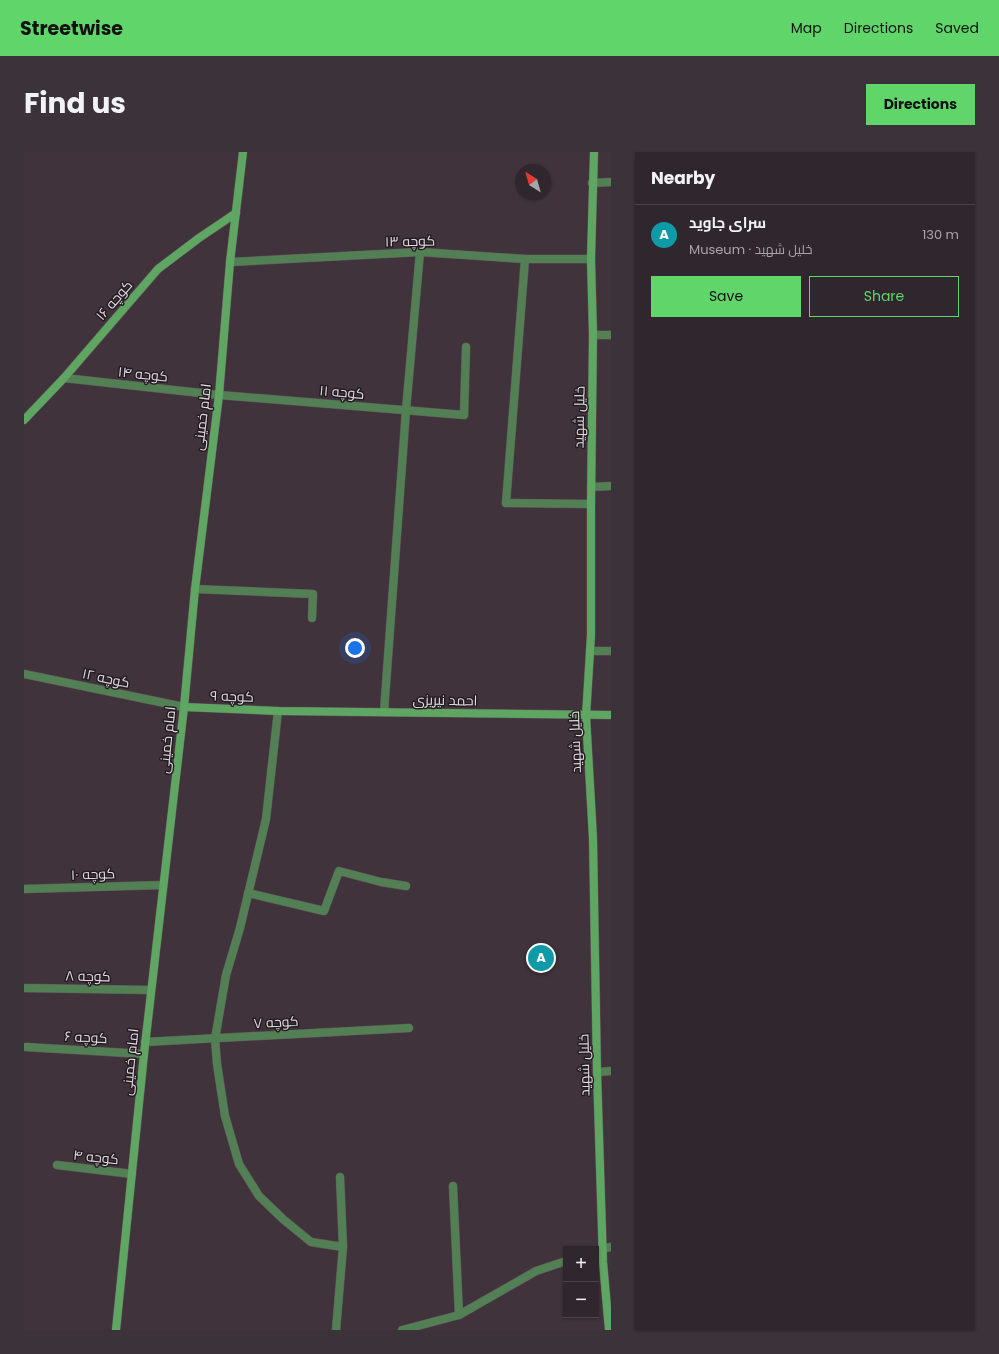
<!DOCTYPE html>
<html lang="en">
<head>
<meta charset="utf-8">
<style>
	:root { --surface:#30262d; --page:#3c3239; --text:#f1f3f6; --muted:#a8a5aa; --line:#4b4349; --accent:#60d56a }
	body { margin:0; font-family:Poppins,Cairo,sans-serif; background:var(--page); color:var(--text) }
	.controls { position:absolute; right:12px; bottom:12px; display:grid; overflow:hidden; border-radius:0px; box-shadow:0 1px 3px #0004 }
	.controls button { width:36px; height:36px; display:grid; place-items:center; padding:0; border:0; border-bottom:1px solid var(--line); background:var(--surface); color:var(--text); font:20px sans-serif }
	.compass { position:absolute; left:491px; top:12px; width:36px; height:36px; border-radius:50%; background:var(--surface); box-shadow:0 1px 3px #0004; rotate:323deg }
	.you { position:absolute; left:331px; top:496px; width:14px; height:14px; margin:-10px; border:3px solid #fff; border-radius:50%; background:#1a73e8; box-shadow:0 0 0 6px #1a73e833 }
	.badge { display:grid; place-items:center; width:26px; height:26px; border-radius:50%; background:var(--accent); color:#fff; font-size:13px; font-weight:700 }
	.pin { position:absolute; translate:-50% -50%; border:2px solid #fff; box-shadow:0 1px 4px #0006 }
	.list { margin:0; padding:0; list-style:none }
	h2 { display:flex; justify-content:space-between; align-items:center; height:52px; margin:0; padding:0 16px; font-size:17px }
	h2 small { font-size:13px; font-weight:400; color:var(--muted) }
	.list li { display:grid; grid-template-columns:26px 1fr auto; gap:12px; align-items:center; box-sizing:border-box; height:60px; padding:0 16px; border-top:1px solid var(--line) }
	.list b { display:block; font-size:15px; white-space:nowrap }
	.list p { margin:0; font-size:13px; white-space:nowrap; color:var(--muted) }
	.list em { font-size:13px; font-style:normal; color:var(--muted) }
	.actions { display:flex; gap:8px; padding:12px 16px }
	.actions a { flex:1; padding:9px 0; border:1px solid var(--accent); border-radius:0px; text-align:center; font-size:14px; color:var(--accent) }
	.actions .main { background:var(--accent); color:#111 }
	.map { position:relative; flex:none; width:587px; height:1178px; overflow:hidden; border-radius:0px }
	header { display:flex; align-items:center; gap:24px; box-sizing:border-box; height:56px; padding:0 20px; background:var(--accent); color:#111 }
	header strong { font-size:19px }
	nav { display:flex; gap:22px; margin-inline-start:auto; font-size:14px }
	.intro { display:flex; align-items:center; justify-content:space-between; box-sizing:border-box; height:96px; padding:0 24px }
	h1 { margin:0; font-size:28px }
	.button { padding:10px 18px; border-radius:0px; background:var(--accent); color:#111; font-size:14px; font-weight:700 }
	main { display:flex; gap:24px; padding:0 24px }
	aside { flex:1; background:var(--surface); border-radius:0px; box-shadow:0 1px 3px #0004 }
	.map>svg:first-child { display:block }
</style>
</head>
<body>
<header>
<strong>Streetwise</strong>
<nav><a>Map</a><a>Directions</a><a>Saved</a></nav>
</header>
<div class="intro"><h1>Find us</h1><a class="button">Directions</a></div>
<main>
<div class="map">
<svg width="587" height="1178" viewBox="0 0 587 1178">
	<rect width="100%" height="100%" fill="#40333c"/>
	<g fill="none" stroke-linecap="round" stroke-linejoin="round">
		<defs>
			<g id="lane">
				<path d="M569,183H587"/>
				<path d="M40,226L195,243"/>
				<path d="M440,263L442,195"/>
				<path d="M482,351L567,352"/>
				<path d="M171,437L289,442L288,466"/>
				<path d="M566,499H587"/>
				<path d="M0,737L139,733"/>
				<path d="M224,741L300,759L315,719L357,730L382,734"/>
				<path d="M0,836L127,838"/>
				<path d="M2,895L120,902"/>
				<path d="M33,1013L108,1022"/>
				<path d="M429,1034L435,1163"/>
				<path d="M578,1097L587,1095"/>
			</g>
			<g id="street">
				<path d="M568,31L587,30"/>
				<path d="M206,110L396,100L501,107H567"/>
				<path d="M195,243L440,263"/>
				<path d="M567,335L587,334"/>
				<path d="M482,351L501,107"/>
				<path d="M0,522L160,555"/>
				<path d="M254,559L242,667L216,776L202,823L191,887L193,912L201,964L215,1012L235,1044L260,1068L287,1090L319,1095"/>
				<path d="M360,560L382,258L396,100"/>
				<path d="M121,890L385,876"/>
				<path d="M573,920L587,919"/>
				<path d="M312,1178L319,1095L316,1025"/>
				<path d="M378,1178L435,1163L512,1119L542,1109"/>
			</g>
			<g id="secondary">
				<path d="M570,0L567,107L569,183L567,352V483L562,564L569,686L573,920L579,1110L585,1178"/>
				<path d="M0,268L40,226L134,117L175,86L212,61"/>
				<path d="M160,555L254,559L587,563"/>
				<path d="M92,1178L120,902L160,555L171,437L195,243L206,110L219,0"/>
			</g>
		</defs>
		<!-- lane casing -->
		<use href="#lane" stroke="#5d5159" stroke-width="9"/>
		<!-- street casing -->
		<use href="#street" stroke="#5d5159" stroke-width="9"/>
		<!-- secondary casing -->
		<use href="#secondary" stroke="#5d5159" stroke-width="9"/>
		<!-- lane -->
		<use href="#lane" stroke="#527f54" stroke-width="8"/>
		<!-- street -->
		<use href="#street" stroke="#527f54" stroke-width="8"/>
		<!-- secondary -->
		<use href="#secondary" stroke="#5ea662" stroke-width="8"/>
	</g>
	<g text-anchor="middle" dominant-baseline="central" stroke-width="3" stroke-linejoin="round" paint-order="stroke">
		<!-- street labels -->
		<g font-size="14" fill="#e2dadf" stroke="#231d21">
			<text transform="translate(386 89) rotate(-1)">کوچه ۱۳</text>
			<text transform="translate(90 148) rotate(-49)">کوچه ۱۶</text>
			<text transform="translate(119 222) rotate(6)">کوچه ۱۴</text>
			<text transform="translate(318 240) rotate(5)">کوچه ۱۱</text>
			<text transform="translate(178 265) rotate(-83)">امام خمینی</text>
			<text transform="translate(555 265) rotate(-89)">خلیل شهید</text>
			<text transform="translate(82 526) rotate(12)">کوچه ۱۲</text>
			<text transform="translate(208 544) rotate(2)">کوچه ۹</text>
			<text transform="translate(421 548) rotate(1)">احمد نیریزی</text>
			<text transform="translate(143 588) rotate(-84)">امام خمینی</text>
			<text transform="translate(551 590) rotate(-92)">خلیل شهید</text>
			<text transform="translate(69 722) rotate(-2)">کوچه ۱۰</text>
			<text transform="translate(64 824) rotate(1)">کوچه ۸</text>
			<text transform="translate(252 870) rotate(-3)">کوچه ۷</text>
			<text transform="translate(62 885) rotate(3)">کوچه ۶</text>
			<text transform="translate(106 910) rotate(-84)">امام خمینی</text>
			<text transform="translate(560 913) rotate(-91)">خلیل شهید</text>
			<text transform="translate(72 1005) rotate(6)">کوچه ۴</text>
		</g>
	</g>
</svg>
<div class="controls">
<button>+</button>
<button>−</button>
</div>
<svg class="compass" viewBox="-18 -18 36 36"><path d="M0-13l5 13h-10z" fill="#e53935"/><path d="M0 13l5-13h-10z" fill="#a8a5aa"/></svg>
<div class="you"></div>
<div class="pin badge" style="left:517px;top:806px;background:#0f9aa8">A</div>
</div>
<aside>
<h2>Nearby<small></small></h2>
<ul class="list">
<li><span class="badge" style="background:#0f9aa8">A</span><div><b>سرای جاوید</b><p>Museum · خلیل شهید</p></div><em>130 m</em></li>
</ul>
<div class="actions"><a class="main">Save</a><a>Share</a></div>
</aside>
</main>
</body>
</html>
